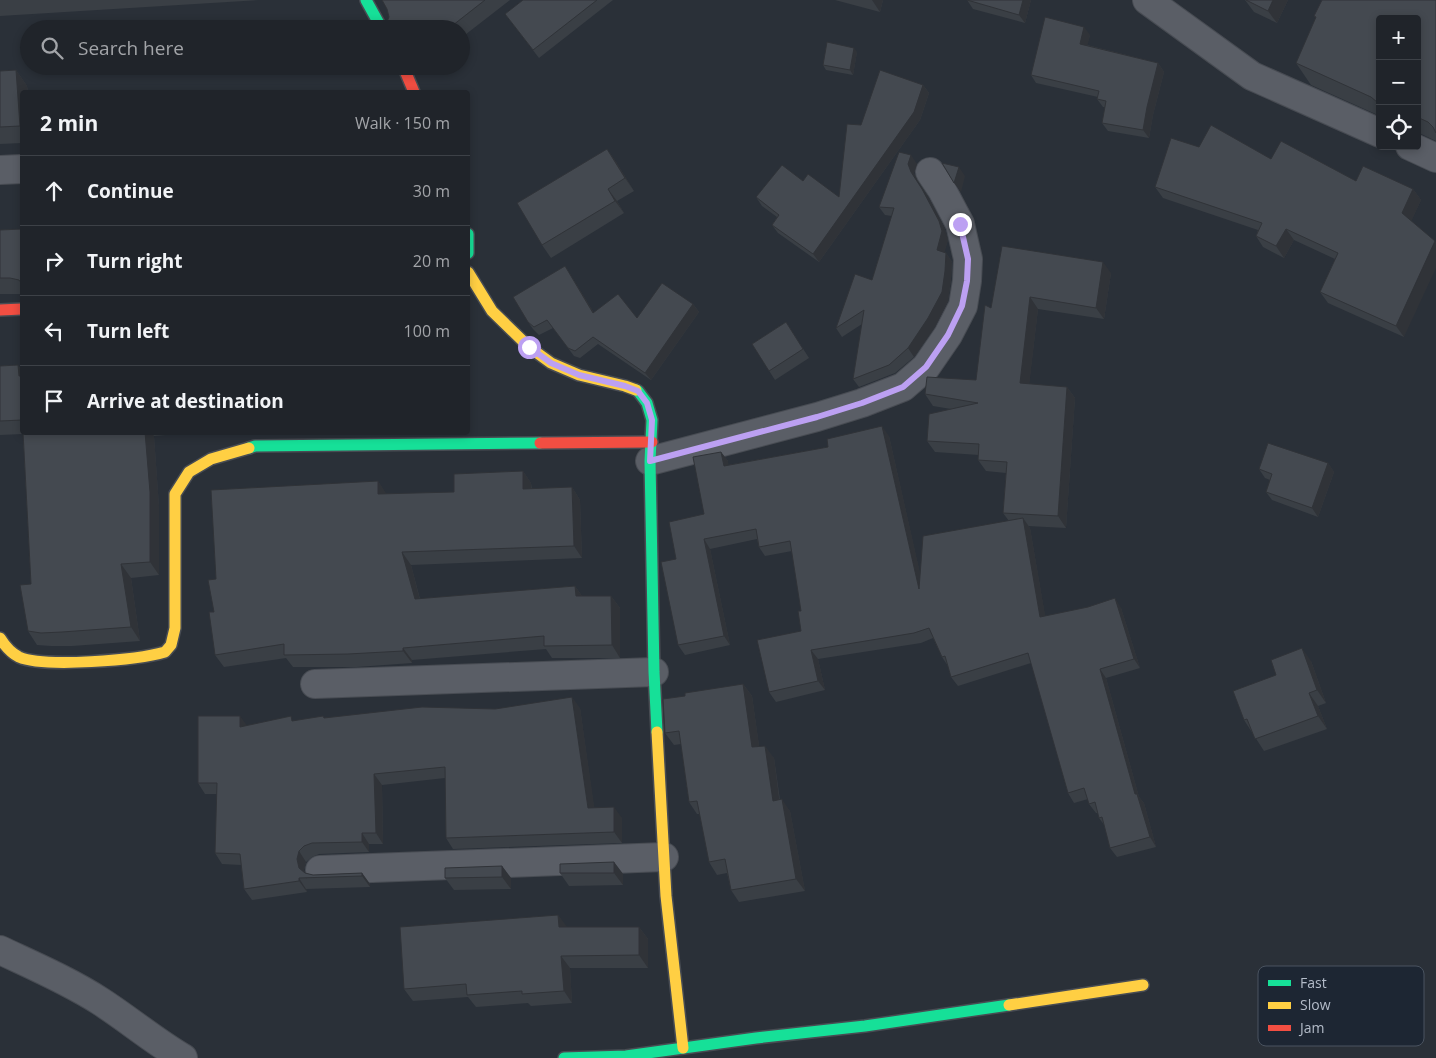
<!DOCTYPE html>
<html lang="en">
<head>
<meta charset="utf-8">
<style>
	:root { --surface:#20242a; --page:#282c32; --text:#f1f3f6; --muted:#a2a4a8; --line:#3d4147 }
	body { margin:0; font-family:"Open Sans",sans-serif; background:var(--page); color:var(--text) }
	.controls { position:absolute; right:15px; top:15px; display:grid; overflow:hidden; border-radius:5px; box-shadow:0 2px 8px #0003 }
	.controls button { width:45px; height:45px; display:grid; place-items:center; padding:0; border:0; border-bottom:1px solid var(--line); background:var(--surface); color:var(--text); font:25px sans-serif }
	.stop { position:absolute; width:15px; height:15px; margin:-11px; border:4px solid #bca0f2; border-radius:50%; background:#fff }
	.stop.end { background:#bca0f2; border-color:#fff; box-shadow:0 1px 5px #0008 }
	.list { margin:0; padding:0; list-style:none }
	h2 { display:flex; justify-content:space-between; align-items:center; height:65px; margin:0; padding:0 20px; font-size:21px }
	h2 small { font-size:16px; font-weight:400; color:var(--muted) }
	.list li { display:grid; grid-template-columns:32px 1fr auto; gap:15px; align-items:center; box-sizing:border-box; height:70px; padding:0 20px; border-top:1px solid var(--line) }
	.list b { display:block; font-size:19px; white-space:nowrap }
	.list em { font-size:16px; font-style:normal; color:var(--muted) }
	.icon { flex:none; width:28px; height:28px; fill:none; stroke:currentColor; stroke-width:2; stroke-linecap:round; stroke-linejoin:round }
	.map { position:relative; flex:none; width:1436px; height:1058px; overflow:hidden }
	.search { position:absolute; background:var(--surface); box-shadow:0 2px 8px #0003; left:20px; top:20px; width:450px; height:55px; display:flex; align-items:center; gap:12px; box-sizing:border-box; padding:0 18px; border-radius:28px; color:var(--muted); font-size:19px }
	.panel { position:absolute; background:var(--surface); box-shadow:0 2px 8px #0003; left:20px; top:90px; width:450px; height:345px; border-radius:5px }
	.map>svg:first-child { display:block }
</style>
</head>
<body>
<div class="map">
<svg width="1436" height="1058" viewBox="0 0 1436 1058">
	<rect width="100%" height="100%" fill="#2a3038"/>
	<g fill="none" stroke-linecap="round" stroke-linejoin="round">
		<defs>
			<g id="street">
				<path d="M1147,0L1252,76L1380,133"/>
				<path d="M1410,146L1436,158"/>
				<path d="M0,170L22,169"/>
				<path d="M650,461L817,417L862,403L903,387L926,367L948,335L963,306L967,281L968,259L960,224L942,190L930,172"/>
				<path d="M315,684L654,672"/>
				<path d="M320,870L664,857"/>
				<path d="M0,950C34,966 69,981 100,1001C128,1019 154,1041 183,1058"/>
			</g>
			<g id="fast">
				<path d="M366,0L382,29"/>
				<path d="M468,234V253"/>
				<path d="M636,390L638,391L647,403L652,420L650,461L654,672L657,732"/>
				<path d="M249,448L255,446L540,443"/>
				<path d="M564,1058L626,1056L756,1038L865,1026L1009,1005"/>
			</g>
			<g id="slow">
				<path d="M468,272L492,311L529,347L551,363L579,375L625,386L636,390"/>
				<path d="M0,638C5,646 11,653 19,657C44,668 138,660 165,652L171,645L175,628V494L189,472L211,459L249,448"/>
				<path d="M657,732L666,896L683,1048"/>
				<path d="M1009,1005L1143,985"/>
			</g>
			<g id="jam">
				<path d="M403,66L414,92"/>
				<path d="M0,310L22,309"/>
				<path d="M540,443L652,442"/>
			</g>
		</defs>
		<!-- street casing -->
		<use href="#street" stroke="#484c53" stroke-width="30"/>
		<!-- fast casing -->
		<use href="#fast" stroke="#484c53" stroke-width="14"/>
		<!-- slow casing -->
		<use href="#slow" stroke="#484c53" stroke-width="14"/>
		<!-- jam casing -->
		<use href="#jam" stroke="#484c53" stroke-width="14"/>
		<!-- street -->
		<use href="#street" stroke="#5a5e66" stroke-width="28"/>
		<!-- fast -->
		<use href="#fast" stroke="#16e098" stroke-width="11"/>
		<!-- slow -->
		<use href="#slow" stroke="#ffcf43" stroke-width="11"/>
		<!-- jam -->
		<use href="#jam" stroke="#f24e42" stroke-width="11"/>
	</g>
	<!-- wall -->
	<g fill="#3a3f45">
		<path d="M0,0H259L0,16Z"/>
		<path d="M382,0H510L461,38V29H389V17L387,9Z"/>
		<path d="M523,0H613L539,58L505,14Z"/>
		<path d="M835,0H883L880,12Z"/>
		<path d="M967,0H1031L1025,23L973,9Z"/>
		<path d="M1245,0H1288L1277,23L1254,12Z"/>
		<path d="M1436,0V141L1417,132V19H1380V116L1311,85L1296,63L1316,18L1314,16Z"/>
		<path d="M1090,35L1087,45L1158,63L1164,72L1153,115L1149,138L1108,131L1102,123L1105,107H1103L1097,99L1098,97L1036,83L1031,75Z"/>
		<path d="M857,52L853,75L826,70L823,65Z"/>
		<path d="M16,70L27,86L28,92H22V143L0,144V71Z"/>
		<path d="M923,85L929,93L920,120L819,262L778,233L772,225L777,217L762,206L756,197L803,181L839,197L861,125Z"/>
		<path d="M1199,147L1271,159L1356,181L1413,189L1421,200L1411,221L1404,337L1328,303L1320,292L1335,259L1294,240L1284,258L1263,247L1256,236L1258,230L1163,198L1155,187Z"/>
		<path d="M607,149L616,162L634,191L617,201L624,213L551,258L542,245Z"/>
		<path d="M917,164L914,173L917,180L929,198L945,229L948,240L944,252L946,253L952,262L951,279L948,301L935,327L914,357L895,373L859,387L853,379L862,324L842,337L836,328L872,280L892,216L885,215L879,207Z"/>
		<path d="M22,229V294H0V230Z"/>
		<path d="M565,266L594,313L637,318L693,304L699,312L651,380L598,344L580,358L574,356L553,328L539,335L533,329L528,322Z"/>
		<path d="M1111,273L1104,319L1038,309L1029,384L1067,387L1075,398L1066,528L1028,526L1030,528L1045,616L1121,608L1140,668L1106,678L1139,797L1144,803L1156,847L1117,857L1110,848L1105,826L1099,818L1098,813H1096L1089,804L1088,799L1074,803L1068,793L1031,663L958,686L951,677L948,666L942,657L933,638L921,643L818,659L825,690L776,702L769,692L801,631V611L792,551L765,556L759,547L757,539L710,549L730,645L685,655L678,645L704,514L721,452L728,461V465L889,436L920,574L1009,521L1003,513L1006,473L986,471L978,460L979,455L935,452L927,441L951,409L933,406L925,394L976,380L991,308Z"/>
		<path d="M786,322L809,358L775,380L752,344Z"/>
		<path d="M18,365L22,371V432H202L154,436L159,506V575L131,578L140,641L72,646H51L37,645L28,631L31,584L23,434L0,435V366Z"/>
		<path d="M1328,463L1334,472L1318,517L1272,500L1266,492L1270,480L1265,478L1259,469Z"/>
		<path d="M523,471L531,483L532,489L572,487L580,500L582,558L411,565L420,599L575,586L582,596H611L620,608V658H552L546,649L412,660V663L357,667H293L286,658L224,667L215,655L214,612L216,579L378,481L386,494L454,492Z"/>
		<path d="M1311,661L1326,703L1318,706L1327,729L1264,751L1244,720L1276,675Z"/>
		<path d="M743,684L752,696L759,746L774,758L780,800L790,811L805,891L739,902L731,890L727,873L717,875L709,862L700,814H697L689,802L681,744L674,745L665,733L685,696Z"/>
		<path d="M580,708L594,808L622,818V843L453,849L446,838L445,778L382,785L383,844H369V852L319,854L312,857L306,862L304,870L305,873L313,875L362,873L370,884V887L306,889L307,892L252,900L244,889L241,865L222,864L215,853L217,794H205L198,783L247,726L325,718L495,709Z"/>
		<path d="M614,862L623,874V885L569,886L560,873Z"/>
		<path d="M502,866L511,878V889L454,890L445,878Z"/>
		<path d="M558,915L566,927H639L648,939V968H570L572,1003L531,1006L528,1003L476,1007L468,997L413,1001L404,989Z"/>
	</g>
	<!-- shaded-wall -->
	<g fill="#303338">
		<path d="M872,0H883L880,12Z"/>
		<path d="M1023,0H1031L1025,23L1019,15Z"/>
		<path d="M1273,0H1288L1277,23L1268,11Z"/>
		<path d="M1084,27L1090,35L1086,52L1080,44Z"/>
		<path d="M854,48L857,52L853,75L850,70Z"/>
		<path d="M1158,63L1164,72L1153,115L1149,138L1143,130L1147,107Z"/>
		<path d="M16,70L27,86L28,92H22V130L20,126Z"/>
		<path d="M923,85L929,93L920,120L819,262L813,254Z"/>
		<path d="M607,149L616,162L634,191L625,178Z"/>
		<path d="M911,155L917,164L914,173L917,180L929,198L945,229L948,240L943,258L937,250L911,172L908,164Z"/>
		<path d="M959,167L965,176L961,192L954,183Z"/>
		<path d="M608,189L617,201L624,213L615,201Z"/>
		<path d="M1413,189L1421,200L1410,224L1402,213Z"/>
		<path d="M1286,229L1294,240L1284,258L1276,246Z"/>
		<path d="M1435,241L1436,242V268L1404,337L1396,326Z"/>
		<path d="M946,253L952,262L951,279L948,301L935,327L914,357L908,348Z"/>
		<path d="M1103,262L1111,273L1104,319L1096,308Z"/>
		<path d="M565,266L570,274L599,321L593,313Z"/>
		<path d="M1030,297L1038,309L1028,395L1020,383Z"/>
		<path d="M693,304L699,312L651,380L645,373Z"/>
		<path d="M18,365L22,371V381L19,376Z"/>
		<path d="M1067,387L1075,398L1066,528L1058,516Z"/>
		<path d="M882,426L889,436L926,599L919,589Z"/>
		<path d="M145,432H151L154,436L159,506V575L150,562Z"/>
		<path d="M721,452L728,461L730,475L724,466Z"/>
		<path d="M1328,463L1334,472L1318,517L1312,508Z"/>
		<path d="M523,471L531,483L532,501L523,489Z"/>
		<path d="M378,481L386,493L387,506L378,494Z"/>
		<path d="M572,487L580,500L582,558L574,546Z"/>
		<path d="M1023,518L1030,528L1047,626L1040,617Z"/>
		<path d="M704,539L710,549L730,645L724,636Z"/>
		<path d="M402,552L411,565L423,612L415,599Z"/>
		<path d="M121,564L131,578L140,641L131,627Z"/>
		<path d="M575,586L584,599L576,596Z"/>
		<path d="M611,596L620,608V658L612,645Z"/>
		<path d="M1115,598L1121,608L1140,668L1134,659Z"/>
		<path d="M403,648L412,660V663L403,651Z"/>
		<path d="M1302,648L1311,661L1326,703L1317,690Z"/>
		<path d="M811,650L818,659L825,690L818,681Z"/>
		<path d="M1100,669L1106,678L1139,797L1144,803L1156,847L1150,837L1135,794Z"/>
		<path d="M743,684L752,696L761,759L752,747Z"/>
		<path d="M1309,693L1318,706L1327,729L1318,716Z"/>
		<path d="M572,697L580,708L596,819L588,808Z"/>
		<path d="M240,716L248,727H240Z"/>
		<path d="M765,746L774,758L781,813L773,801Z"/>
		<path d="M374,774L382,785L383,844L376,833Z"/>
		<path d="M782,799L790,811L805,891L796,879Z"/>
		<path d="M614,807L622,818V843L614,832Z"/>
		<path d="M362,833L369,844V852L362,842Z"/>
		<path d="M299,851L306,862L304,870L307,879L299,868L297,859Z"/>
		<path d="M614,862L623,874V885L614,873Z"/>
		<path d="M502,866L511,878V889L502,877Z"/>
		<path d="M362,873L370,884V887L362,876Z"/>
		<path d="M299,878L306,889L307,892L299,881Z"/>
		<path d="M558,915L567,927H559Z"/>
		<path d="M639,927L648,939V968L639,955Z"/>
		<path d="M561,956L570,968L572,1003L564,991Z"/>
	</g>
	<!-- building -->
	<g fill="#444950" stroke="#303338">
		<path d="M382,0H485L448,29H390L386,24L389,17L387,9Z"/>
		<path d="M523,0H597L533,50L505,14Z"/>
		<path d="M967,0H1023L1019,15Z"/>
		<path d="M1246,0H1273L1268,11Z"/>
		<path d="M1322,0H1436V133L1433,127L1428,122L1417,117V19H1380V108L1377,102L1371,97L1296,63L1316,17L1314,16Z"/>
		<path d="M1045,17L1084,27L1080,44L1158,63L1147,107L1143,130L1102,123L1106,101L1097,99L1099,91L1031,75Z"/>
		<path d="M827,42L854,48L850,70L823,65Z"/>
		<path d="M16,70L20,126L0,127V71Z"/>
		<path d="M880,70L923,85L914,112L813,254L772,225L779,215L756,197L782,165L803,181L808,174L839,197L847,124L861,125Z"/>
		<path d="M1211,125L1271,159L1281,141L1356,181L1363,166L1413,189L1402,213L1435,241L1396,326L1320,292L1338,253L1286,229L1276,246L1256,236L1262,223L1155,187L1171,138L1199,147Z"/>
		<path d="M607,149L625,178L608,189L615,201L542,245L517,203Z"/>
		<path d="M899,152L911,155L908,164L911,172L922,189L939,221L942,231L937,250L946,253L945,271L942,292L928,318L908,348L889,365L853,379L864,310L836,328L855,274L872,280L894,208L879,207Z"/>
		<path d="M942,163L959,167L954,183Z"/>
		<path d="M22,229V284L19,280L10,278H0V230Z"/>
		<path d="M1002,246L1103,262L1096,308L1030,297L1020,383L1067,387L1058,516L1003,513L1007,462L978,460L979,444L927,441L929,414L978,403L925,394L927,377L976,380L985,305L991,308Z"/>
		<path d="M565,266L593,313L618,294L637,318L662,283L693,304L645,373L593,337L575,351L568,348L547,320L534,327L528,322L513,297Z"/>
		<path d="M786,322L803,349L769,371L752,344Z"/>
		<path d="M18,365L19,376H22V420L0,421V366Z"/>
		<path d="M882,426L919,589L923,536L1023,518L1040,617L1088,607L1115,598L1134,659L1100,669L1135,794H1137L1150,837L1110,848L1102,817L1099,818L1095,802L1089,804L1084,788L1068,793L1028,653L951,677L945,656L942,657L929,628L914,633L811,650L818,681L769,692L757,640L801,631L798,611H801L790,541L759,547L756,529L704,539L724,636L678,645L661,562L676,559L669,522L704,514L693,457L721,452L724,466L828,447L827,439Z"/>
		<path d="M23,432H145L150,492V562L121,564L131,627L62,632L41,633L28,631L20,585L31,584Z"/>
		<path d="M1268,443L1328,463L1312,508L1266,492L1272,474L1259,469Z"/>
		<path d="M523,471V489L572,487L574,546L402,552L415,599L575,586L576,596H611L612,645L544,646V636L403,648V651L348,654L284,655V644L215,655L209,612H214L208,580L216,579L211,490L378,481V494L454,492V474Z"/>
		<path d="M1302,648L1317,690L1309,693L1318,716L1255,739L1247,719L1244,720L1233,691L1276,675L1271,660Z"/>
		<path d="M743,684L752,747L765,746L773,801L782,799L796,879L731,890L725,859L709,862L697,801L689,802L679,731L665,733L663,699L685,696V693Z"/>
		<path d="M572,697L588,808L614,807V832L446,838L445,767L374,774L376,833H362V842L312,843L304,846L299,851L297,859L299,868L305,873L313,875L362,873V876L299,878V881L244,889L240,854L215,853L217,783H198V716H240V727L291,716L292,721L323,716L324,718L422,707L495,709Z"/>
		<path d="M614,862V873H560V864Z"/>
		<path d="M502,866V877L445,878V868Z"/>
		<path d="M558,915L559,927H639V955L561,956L564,991L522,994V991L467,995L466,984L404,989L400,927Z"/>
	</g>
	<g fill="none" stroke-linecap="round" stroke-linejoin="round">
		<!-- route -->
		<path stroke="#bca0f2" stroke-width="6" d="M529,347L551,363L579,375L625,386L638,391L647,403L652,420L650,461L817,417L862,403L903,387L926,367L948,335L962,306L967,281L968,259L960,224"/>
	</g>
	<!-- legend -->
	<rect x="1258" y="966" width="166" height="80" rx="8" fill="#1d2633" stroke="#4a5360" stroke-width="1"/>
	<rect x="1268" y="980" width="23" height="6" fill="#16e098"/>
	<rect x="1268" y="1002" width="23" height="7" fill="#ffcf43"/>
	<rect x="1268" y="1025" width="23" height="6" fill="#f24e42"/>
	<g font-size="14" fill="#b4bcc9">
		<text x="1300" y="988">Fast</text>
		<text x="1300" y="1010">Slow</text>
		<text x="1300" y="1033">Jam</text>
	</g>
</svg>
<div class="controls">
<button>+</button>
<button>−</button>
<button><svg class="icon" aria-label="locate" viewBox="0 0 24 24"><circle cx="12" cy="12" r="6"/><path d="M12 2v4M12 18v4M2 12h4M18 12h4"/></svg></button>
</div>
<div class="stop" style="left:529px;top:347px"></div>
<div class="stop end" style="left:960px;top:224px"></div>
<div class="search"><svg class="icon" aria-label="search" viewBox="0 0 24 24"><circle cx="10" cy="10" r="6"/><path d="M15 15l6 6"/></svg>Search here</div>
<section class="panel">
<h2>2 min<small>Walk · 150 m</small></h2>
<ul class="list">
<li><svg class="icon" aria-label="ahead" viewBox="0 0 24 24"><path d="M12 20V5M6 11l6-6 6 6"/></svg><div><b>Continue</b></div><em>30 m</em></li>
<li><svg class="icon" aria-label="right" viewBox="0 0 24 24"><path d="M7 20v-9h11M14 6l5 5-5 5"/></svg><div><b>Turn right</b></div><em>20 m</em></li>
<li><svg class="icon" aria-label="left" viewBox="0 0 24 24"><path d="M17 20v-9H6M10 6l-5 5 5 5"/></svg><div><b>Turn left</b></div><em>100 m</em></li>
<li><svg class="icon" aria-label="arrive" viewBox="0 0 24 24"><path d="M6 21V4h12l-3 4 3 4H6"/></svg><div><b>Arrive at destination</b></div></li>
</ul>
</section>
</div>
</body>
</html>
